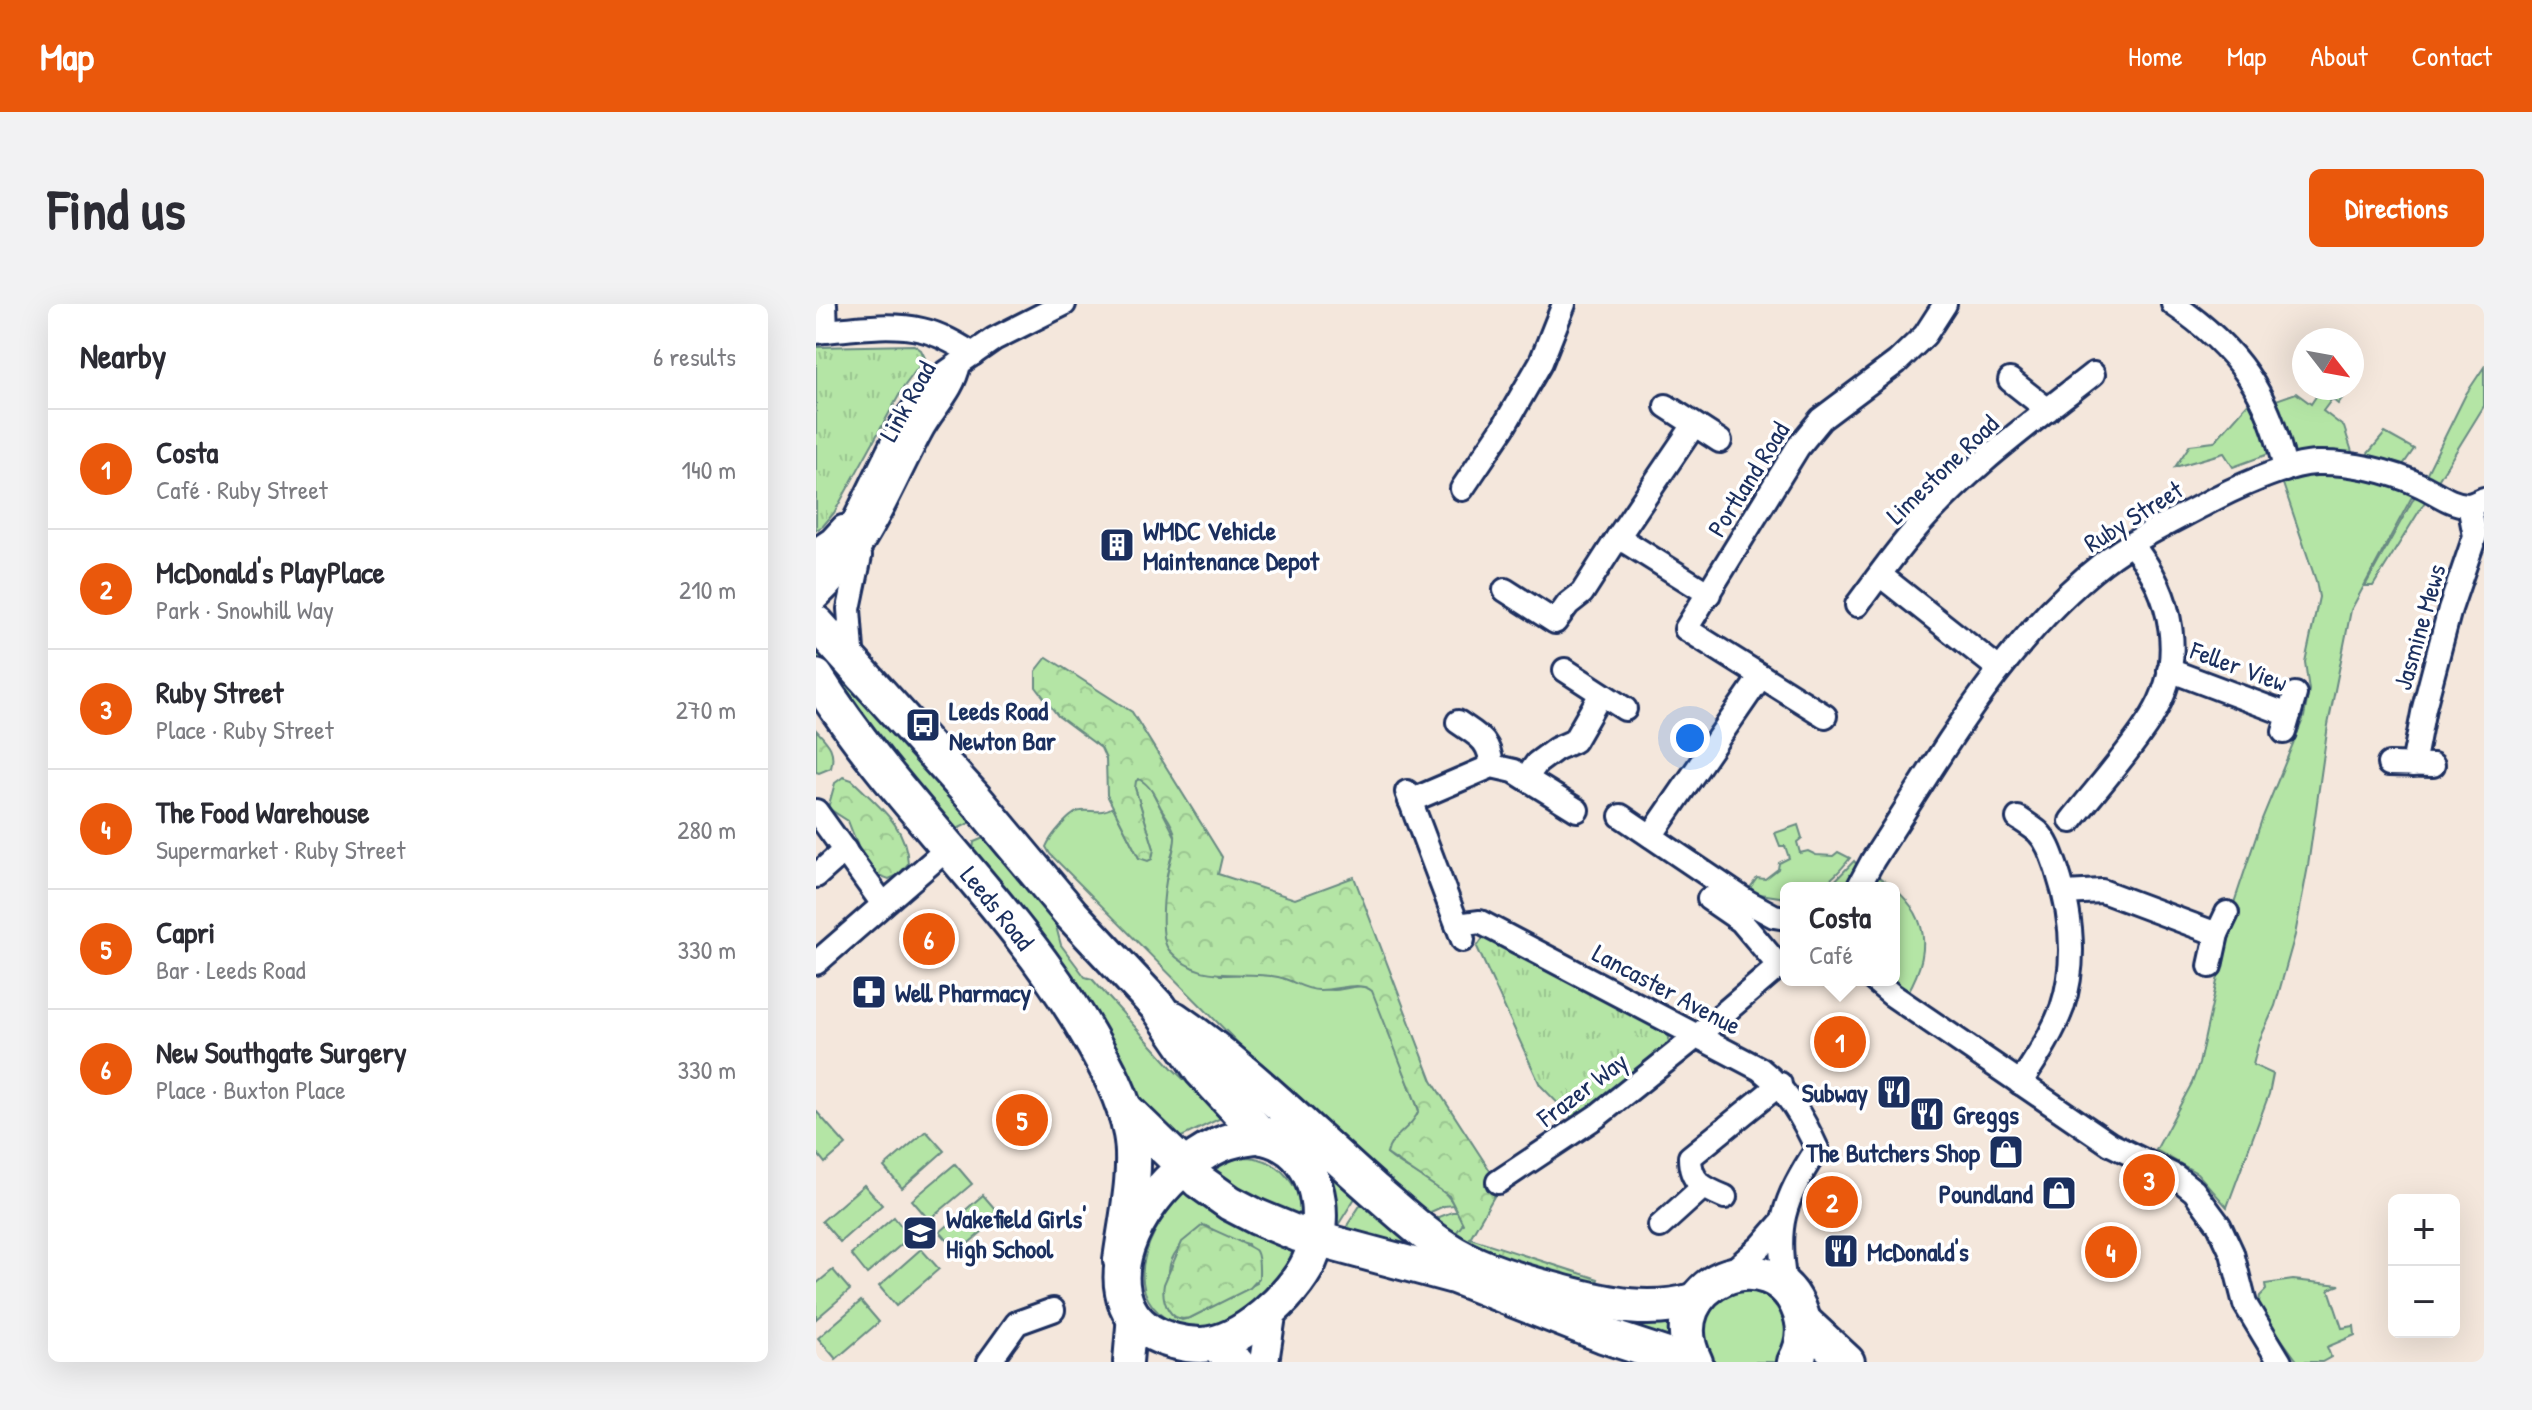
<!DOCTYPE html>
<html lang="en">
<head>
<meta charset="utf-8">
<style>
	:root { --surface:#fff; --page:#f2f2f3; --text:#2b2b33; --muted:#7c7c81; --line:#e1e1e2; --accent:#ea580c }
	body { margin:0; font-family:"Patrick Hand",sans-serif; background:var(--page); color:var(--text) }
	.controls { position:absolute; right:24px; bottom:24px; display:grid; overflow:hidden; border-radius:12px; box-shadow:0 8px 32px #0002 }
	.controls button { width:72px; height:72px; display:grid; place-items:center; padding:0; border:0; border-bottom:2px solid var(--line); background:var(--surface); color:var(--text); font:40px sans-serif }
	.compass { position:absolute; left:1476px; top:24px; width:72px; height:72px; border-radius:50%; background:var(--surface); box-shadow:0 8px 32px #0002; rotate:121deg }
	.you { position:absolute; left:874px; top:434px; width:28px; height:28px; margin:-20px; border:6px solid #fff; border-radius:50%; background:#1a73e8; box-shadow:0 0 0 12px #1a73e833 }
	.badge { display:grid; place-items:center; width:52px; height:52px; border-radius:50%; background:var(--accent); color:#fff; font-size:26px; font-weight:700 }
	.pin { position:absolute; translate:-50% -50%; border:4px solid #fff; box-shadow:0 2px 8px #0006 }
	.popup { position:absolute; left:964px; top:578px; width:120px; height:104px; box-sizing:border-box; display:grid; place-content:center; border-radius:12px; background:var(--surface); filter:drop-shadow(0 2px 6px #0005); font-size:26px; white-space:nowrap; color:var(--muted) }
	.popup b { font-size:30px; color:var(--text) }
	.popup::after { content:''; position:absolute; left:50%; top:100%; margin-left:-16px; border:16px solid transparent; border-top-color:var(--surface) }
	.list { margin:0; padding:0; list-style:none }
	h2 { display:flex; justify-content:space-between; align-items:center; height:104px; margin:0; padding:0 32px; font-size:34px }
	h2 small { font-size:26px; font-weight:400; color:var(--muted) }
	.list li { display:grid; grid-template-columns:52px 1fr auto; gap:24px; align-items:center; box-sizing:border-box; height:120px; padding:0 32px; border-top:2px solid var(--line) }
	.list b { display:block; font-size:30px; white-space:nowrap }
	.list p { margin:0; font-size:26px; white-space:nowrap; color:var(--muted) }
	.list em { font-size:26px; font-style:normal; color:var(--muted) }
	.map { position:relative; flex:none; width:1668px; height:1058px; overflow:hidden; border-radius:12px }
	header { display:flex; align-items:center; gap:48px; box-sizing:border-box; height:112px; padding:0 40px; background:var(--accent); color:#fff }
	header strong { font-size:38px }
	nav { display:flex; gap:44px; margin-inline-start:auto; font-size:28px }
	.intro { display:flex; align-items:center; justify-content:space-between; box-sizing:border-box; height:192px; padding:0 48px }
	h1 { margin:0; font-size:56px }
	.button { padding:20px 36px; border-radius:12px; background:var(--accent); color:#fff; font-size:28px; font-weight:700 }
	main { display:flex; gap:48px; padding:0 48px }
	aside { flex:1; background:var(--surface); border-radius:12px; box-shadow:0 8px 32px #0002 }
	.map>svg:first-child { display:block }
</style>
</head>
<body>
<header>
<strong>Map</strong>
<nav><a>Home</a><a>Map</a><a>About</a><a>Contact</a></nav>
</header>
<div class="intro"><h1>Find us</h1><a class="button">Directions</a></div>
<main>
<aside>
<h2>Nearby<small>6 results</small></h2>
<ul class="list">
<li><span class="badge">1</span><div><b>Costa</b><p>Café · Ruby Street</p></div><em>140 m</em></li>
<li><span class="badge">2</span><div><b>McDonald's PlayPlace</b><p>Park · Snowhill Way</p></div><em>210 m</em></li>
<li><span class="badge">3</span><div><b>Ruby Street</b><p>Place · Ruby Street</p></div><em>270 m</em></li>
<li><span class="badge">4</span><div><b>The Food Warehouse</b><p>Supermarket · Ruby Street</p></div><em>280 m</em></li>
<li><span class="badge">5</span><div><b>Capri</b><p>Bar · Leeds Road</p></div><em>330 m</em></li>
<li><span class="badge">6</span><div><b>New Southgate Surgery</b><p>Place · Buxton Place</p></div><em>330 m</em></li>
</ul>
</aside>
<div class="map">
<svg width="1668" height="1058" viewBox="0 0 1668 1058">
	<defs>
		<pattern id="forest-crowns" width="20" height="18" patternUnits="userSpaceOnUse" patternTransform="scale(2)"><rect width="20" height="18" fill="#b4e5a5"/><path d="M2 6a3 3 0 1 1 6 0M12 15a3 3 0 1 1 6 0" fill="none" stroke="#9ac590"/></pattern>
		<pattern id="park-tufts" width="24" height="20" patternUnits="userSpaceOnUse" patternTransform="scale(2)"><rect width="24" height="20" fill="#b4e5a5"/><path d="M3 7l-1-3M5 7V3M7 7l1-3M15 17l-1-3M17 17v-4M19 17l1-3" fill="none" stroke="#9ac590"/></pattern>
	</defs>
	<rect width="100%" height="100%" fill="#f4e7dc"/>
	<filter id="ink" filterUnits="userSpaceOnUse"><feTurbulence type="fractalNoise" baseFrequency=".0125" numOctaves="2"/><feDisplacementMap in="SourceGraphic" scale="16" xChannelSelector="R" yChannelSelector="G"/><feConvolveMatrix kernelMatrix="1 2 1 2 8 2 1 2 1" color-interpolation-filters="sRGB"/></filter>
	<g filter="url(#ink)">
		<!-- grass -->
		<g fill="#b4e5a5" stroke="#688a82" stroke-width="2" fill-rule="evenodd">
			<path d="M1668,63V102L1557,282H1549L1605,181L1650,90Z"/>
			<path d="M1499,84H1515L1527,93L1522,100L1516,95L1507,107L1528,123L1538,154L1481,155L1460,96L1480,89L1495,100L1503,88Z"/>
			<path d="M1435,96L1458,148L1417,163L1408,149L1359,163L1374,141L1398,138Z"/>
			<path d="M1569,129L1598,145L1582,168L1549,153Z"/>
			<path d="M1483,168H1536L1598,189L1535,306L1512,421L1492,562L1479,631L1459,702L1443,737L1437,761L1457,770L1453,790L1411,903L1381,869L1340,846L1376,779L1383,760L1418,599L1446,515L1488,413L1493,386L1489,358L1503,293L1500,277L1465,174Z"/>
			<path d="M7,344L162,515L141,525L138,523L50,421L0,353Z"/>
			<path d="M323,475L333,481L360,534L351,571L347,617L404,671C424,671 447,667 467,674C484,679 497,686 516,686C532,686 544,677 558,688L603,807L599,817L571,850C592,869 624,876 638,901L628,902L610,910L431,748L234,550L230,543C234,533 255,507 265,507C277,506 286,510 297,503L323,554L338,545L319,484V477Z"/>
			<path d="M982,521L986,534L981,538L984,549L992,547L1000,551L1017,552L1022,548L1034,554C1012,583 1005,584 970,584V594L931,588L941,574L949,575L962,565L963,559L973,554L969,542H964L959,529Z"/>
			<path d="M170,533L237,611L245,641L269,673L276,675L356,764L406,812L403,815L355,838L156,555L158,538Z"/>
			<path d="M1038,557L1043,563L1030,584H1012Z"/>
			<path d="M1060,571C1109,602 1121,639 1091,690L1072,676H1078V584H1051Z"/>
			<path d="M0,807L30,841L9,859L0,848Z"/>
			<path d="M110,827L128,847L86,884L68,863Z"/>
			<path d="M509,852L546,883L517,929Z"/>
			<path d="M429,853C466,854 487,885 488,920L392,870L415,856Z"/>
			<path d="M139,860L156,880L113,916L96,896Z"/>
			<path d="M48,881L66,901L24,938L6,917Z"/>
			<path d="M370,886L408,915L429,926L441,925L481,941C476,960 460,977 446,991C419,1018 377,1040 344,1010C334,1001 328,990 327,978C323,945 348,908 370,886ZM390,922L409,933L432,940L441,979L374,1014L366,1016L358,1013C349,966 346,950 390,922Z"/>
			<path d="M553,888L595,924L869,1010L862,1041L528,932L532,920Z"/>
			<path d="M167,891L185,912L142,948L124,928Z"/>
			<path d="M636,908H642L647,920L637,933L618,915Z"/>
			<path d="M78,913L94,933L51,970L35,950Z"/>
			<path d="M105,945L123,965L80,1002L63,982Z"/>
			<path d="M17,966L34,986L0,1015V980Z"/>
			<path d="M1477,976L1524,981L1513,985L1526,1024L1538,1022L1539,1031L1511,1043L1515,1053L1506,1058H1482L1442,1003L1444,992L1450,986L1449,980Z"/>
			<path d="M946,978L976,1014L970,1046L960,1058H899C884,1041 881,1019 889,998Z"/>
			<path d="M45,997L63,1018L20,1055L2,1034Z"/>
		</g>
		<!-- forest -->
		<g fill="url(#forest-crowns)" stroke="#688a82" stroke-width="2">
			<path d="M231,353L316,408L406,553L402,570L479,595L538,573L616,777L684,882L654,934L782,975L779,985L687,956L637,933L647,920L633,892L571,850C575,830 596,825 603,806L556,687C543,676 520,687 503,686C488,686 477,676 462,673C421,665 385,682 353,646C342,633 348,584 352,567C354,556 360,542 359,531C358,522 350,512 345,504C339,492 335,482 323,475L320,477L319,484L338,545L336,555L332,557L323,554L291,491L290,455L285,444L242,412L220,383V367Z"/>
			<path d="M0,426C12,439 20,446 15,464L3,469L0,468Z"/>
			<path d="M27,473L36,476C62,502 91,521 92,560L82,571L73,575L62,571L48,558L32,517L12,504L19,479Z"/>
			<path d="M387,921C395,925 438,943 440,947C444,954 443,966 443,974L434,984L374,1014C354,1020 345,997 348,980L366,938Z"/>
		</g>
		<!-- park -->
		<g fill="url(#park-tufts)" stroke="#688a82" stroke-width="2">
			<path d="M98,41L105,46L109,54L87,84L18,209L7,222L0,226V43Z"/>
			<path d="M667,634L675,635L845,727L853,733L852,744L758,816L724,781L661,643Z"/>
		</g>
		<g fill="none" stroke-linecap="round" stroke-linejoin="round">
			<defs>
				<g id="minor">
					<path d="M9,0L10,27"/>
					<path d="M1357,0C1421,43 1454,90 1469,166"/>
					<path d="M0,28C34,25 73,18 106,26C124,30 141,40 157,50"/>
					<path d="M1194,76L1232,106"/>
					<path d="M850,102L904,137"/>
					<path d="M646,185L687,124L725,58L748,0"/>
					<path d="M802,233L878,121"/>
					<path d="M0,246L15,236L27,223"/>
					<path d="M0,271L26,241L85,121L118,77L178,35L248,0"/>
					<path d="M1064,271L1183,365"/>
					<path d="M689,286L739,318L752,300L766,289L802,233L893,290"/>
					<path d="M0,295C52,248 72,189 104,129C117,104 137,88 143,60"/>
					<path d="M1041,301C1059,277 1077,251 1097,228C1148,167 1215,119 1277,70"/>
					<path d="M37,360L33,305L44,252"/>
					<path d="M749,366L809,405"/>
					<path d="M1353,366L1473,411"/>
					<path d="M1009,412L870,325L982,143L1005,115L1081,58L1109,31L1129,0"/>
					<path d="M642,418C662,432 673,435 676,462"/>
					<path d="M1468,428L1479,390"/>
					<path d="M1573,460L1617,461"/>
					<path d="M1597,461L1608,404L1634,305L1659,232L1653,201"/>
					<path d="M710,474L721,459L740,445L758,437L785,390"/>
					<path d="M591,488L647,636"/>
					<path d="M594,497L676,462L698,467L761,506"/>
					<path d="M0,507L67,600"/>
					<path d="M805,512L932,598L958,612L970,614"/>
					<path d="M1202,514C1208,518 1216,523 1222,528C1232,538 1236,552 1241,566C1256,611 1261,658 1246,704C1236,731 1220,756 1204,779"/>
					<path d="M1255,517C1282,483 1312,450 1335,414C1371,357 1357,290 1316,241"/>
					<path d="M835,532L945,372"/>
					<path d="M0,572L29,546"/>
					<path d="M1042,584L1057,556C1125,452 1187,337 1287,259C1317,236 1353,219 1387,201C1414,186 1470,160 1500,159C1535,158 1575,167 1606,182C1621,189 1634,200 1651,201C1657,201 1663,197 1668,195"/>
					<path d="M1249,589L1286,587L1401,630"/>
					<path d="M893,595L925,617L963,662"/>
					<path d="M641,621L664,618L944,765C971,786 987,814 1001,845C967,897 958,923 970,985"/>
					<path d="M0,659L131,545"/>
					<path d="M1394,662L1401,630L1411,609"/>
					<path d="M1058,676L1076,691L1294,840L1359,872L1378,887L1403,921L1416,949L1429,1000L1464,1058"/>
					<path d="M682,878L781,812L880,733L970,656"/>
					<path d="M909,893C887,884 874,878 874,853L964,780"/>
					<path d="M844,922L887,883"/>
					<path d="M913,970L945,942L965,919"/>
					<path d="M173,1058L201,1019L237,1006"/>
				</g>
				<g id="major">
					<path d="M391,1040L423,1058"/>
					<path d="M312,1058L316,1011"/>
					<path d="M448,1058L456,1005"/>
				</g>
				<g id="highway">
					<path d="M0,319L160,496L256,611L342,703L386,767L447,833"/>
					<path id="s1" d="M0,373C80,500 197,600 272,730C290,761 308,794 315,830C322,867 310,918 305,956"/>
					<path d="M358,715C431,765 492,828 558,886C584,908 610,933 639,950C672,969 712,979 748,989C794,1001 835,1010 880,996"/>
					<path d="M309,805L383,877L414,899L441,913L482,930L638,972L787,1031L869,1058"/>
					<path d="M447,833C503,845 514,912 493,958C477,992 425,1040 385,1041C368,1041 348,1036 333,1027C319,1018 310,1004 307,988C295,930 359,856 411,838C437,829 469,831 496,831"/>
					<path d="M987,1017L1031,1058"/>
					<path d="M879,1058C839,978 959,930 985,1010C991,1027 987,1043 979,1058"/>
				</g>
			</defs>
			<!-- minor casing -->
			<use href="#minor" stroke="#1b2f5e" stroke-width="28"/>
			<!-- major casing -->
			<use href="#major" stroke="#1b2f5e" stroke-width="34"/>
			<!-- highway casing -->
			<use href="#highway" stroke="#1b2f5e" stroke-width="40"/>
			<!-- minor -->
			<use href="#minor" stroke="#fff" stroke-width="22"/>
			<!-- major -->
			<use href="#major" stroke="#fff" stroke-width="28"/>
			<!-- highway -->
			<use href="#highway" stroke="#fff" stroke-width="34"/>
		</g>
	</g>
	<!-- icons -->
	<defs>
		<symbol id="building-square" viewBox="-11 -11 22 22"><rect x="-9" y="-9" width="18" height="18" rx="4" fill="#1b2f5e" stroke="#fff"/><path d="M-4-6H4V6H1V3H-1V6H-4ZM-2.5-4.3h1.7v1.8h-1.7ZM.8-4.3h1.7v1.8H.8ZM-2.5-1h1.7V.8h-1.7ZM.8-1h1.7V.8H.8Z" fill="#fff"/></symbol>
		<symbol id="bus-square" viewBox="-11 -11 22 22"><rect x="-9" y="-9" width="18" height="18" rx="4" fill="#1b2f5e" stroke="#fff"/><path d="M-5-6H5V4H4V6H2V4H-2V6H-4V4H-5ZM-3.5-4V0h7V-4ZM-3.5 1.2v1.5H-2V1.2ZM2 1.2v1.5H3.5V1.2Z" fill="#fff"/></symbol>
		<symbol id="pharmacy-square" viewBox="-11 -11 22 22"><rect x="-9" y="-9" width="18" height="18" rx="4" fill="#1b2f5e" stroke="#fff"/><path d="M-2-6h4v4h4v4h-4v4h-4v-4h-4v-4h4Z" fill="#fff"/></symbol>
		<symbol id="restaurant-square" viewBox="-11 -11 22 22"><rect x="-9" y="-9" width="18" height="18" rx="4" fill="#1b2f5e" stroke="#fff"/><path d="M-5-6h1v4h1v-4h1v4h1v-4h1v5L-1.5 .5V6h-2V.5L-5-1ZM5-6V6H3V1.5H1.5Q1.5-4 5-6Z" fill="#fff"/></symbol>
		<symbol id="shop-square" viewBox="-11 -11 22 22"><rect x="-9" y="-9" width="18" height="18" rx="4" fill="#1b2f5e" stroke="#fff"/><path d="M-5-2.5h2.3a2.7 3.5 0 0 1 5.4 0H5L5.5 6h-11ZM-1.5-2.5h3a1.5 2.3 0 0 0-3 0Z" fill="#fff"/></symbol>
		<symbol id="school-square" viewBox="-11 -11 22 22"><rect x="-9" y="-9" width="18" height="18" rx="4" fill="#1b2f5e" stroke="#fff"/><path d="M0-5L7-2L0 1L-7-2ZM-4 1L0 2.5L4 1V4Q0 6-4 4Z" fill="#fff"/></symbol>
	</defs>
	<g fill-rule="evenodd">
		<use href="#building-square" x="281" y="221" width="40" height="40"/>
		<use href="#bus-square" x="87" y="401" width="40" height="40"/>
		<use href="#pharmacy-square" x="33" y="668" width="40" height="40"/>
		<use href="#restaurant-square" x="1058" y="768" width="40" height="40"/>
		<use href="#restaurant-square" x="1091" y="790" width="40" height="40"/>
		<use href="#shop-square" x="1170" y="828" width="40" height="40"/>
		<use href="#shop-square" x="1223" y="869" width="40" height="40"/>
		<use href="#school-square" x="84" y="909" width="40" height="40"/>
		<use href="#restaurant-square" x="1005" y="927" width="40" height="40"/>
	</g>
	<g text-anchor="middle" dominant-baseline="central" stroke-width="7" stroke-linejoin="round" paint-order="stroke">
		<!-- street labels -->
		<g font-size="26" fill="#1b2f5e" stroke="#fff">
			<text transform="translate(91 97) rotate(-61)">Link Road</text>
			<text transform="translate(1126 165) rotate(-44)">Limestone Road</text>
			<text transform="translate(932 175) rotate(-58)">Portland Road</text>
			<text transform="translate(1317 212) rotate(-32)">Ruby Street</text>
			<text transform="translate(1603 323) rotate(-74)">Jasmine Mews</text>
			<text transform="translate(1423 362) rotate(20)">Feller View</text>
			<text stroke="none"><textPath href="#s1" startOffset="294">Leeds Road</textPath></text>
			<text transform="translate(851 685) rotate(28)">Lancaster Avenue</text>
			<text transform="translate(766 785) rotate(-37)">Frazer Way</text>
		</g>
		<!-- poi labels -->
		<g font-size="26" font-weight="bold" fill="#1b2f5e" stroke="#fff" text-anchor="start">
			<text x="327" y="226">WMDC Vehicle<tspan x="327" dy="30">Maintenance Depot</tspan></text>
			<text x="133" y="406">Leeds Road<tspan x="133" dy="30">Newton Bar</tspan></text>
			<text x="79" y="688">Well Pharmacy</text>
			<text x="1052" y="788" text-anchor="end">Subway</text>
			<text x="1137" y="810">Greggs</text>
			<text x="1164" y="848" text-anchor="end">The Butchers Shop</text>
			<text x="1217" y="889" text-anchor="end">Poundland</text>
			<text x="130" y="914">Wakefield Girls'<tspan x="130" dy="30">High School</tspan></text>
			<text x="1051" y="947">McDonald's</text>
		</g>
	</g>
</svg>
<div class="controls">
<button>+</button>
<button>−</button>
</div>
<svg class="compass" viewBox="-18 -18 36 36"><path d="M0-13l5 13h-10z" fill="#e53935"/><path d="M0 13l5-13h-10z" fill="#7c7c81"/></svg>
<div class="you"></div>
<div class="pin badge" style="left:1024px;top:738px">1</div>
<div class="popup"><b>Costa</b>Café</div>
<div class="pin badge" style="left:1016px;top:898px">2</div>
<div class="pin badge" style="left:1333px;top:876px">3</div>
<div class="pin badge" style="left:1295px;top:948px">4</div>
<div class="pin badge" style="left:206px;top:816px">5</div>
<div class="pin badge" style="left:113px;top:635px">6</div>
</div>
</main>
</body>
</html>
